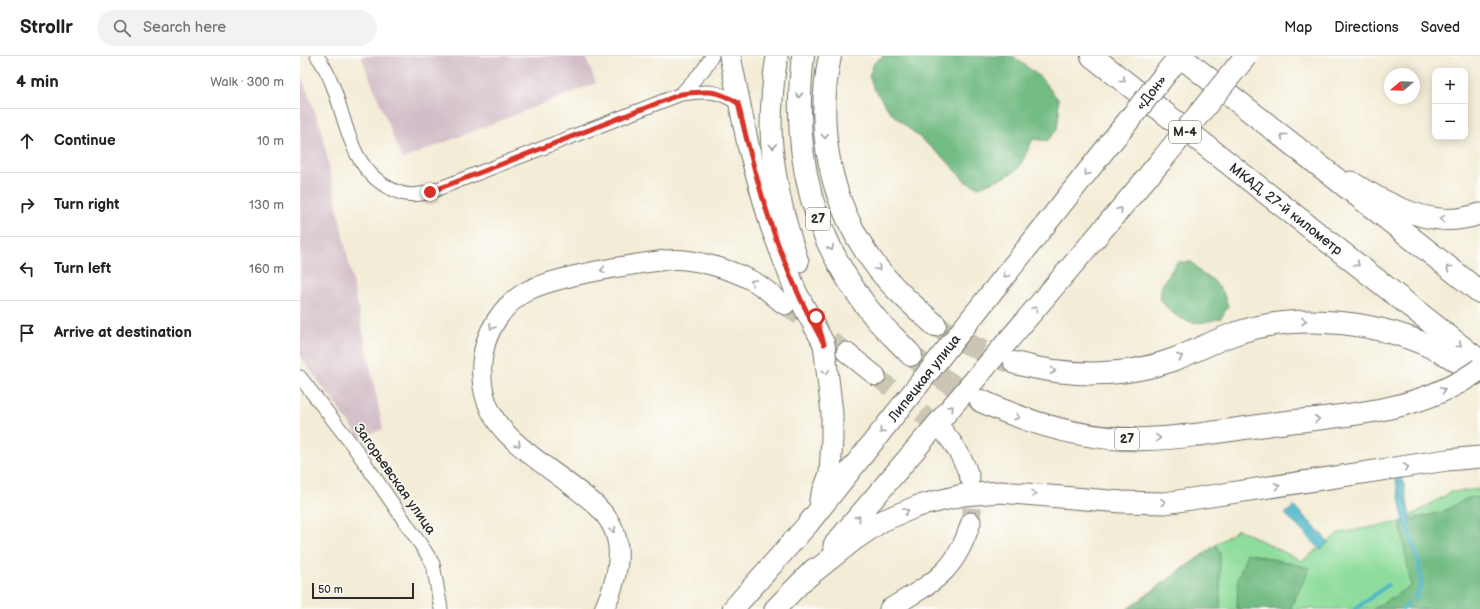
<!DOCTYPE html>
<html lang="en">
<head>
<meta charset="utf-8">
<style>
	:root { --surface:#fff; --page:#f2f2f2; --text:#222; --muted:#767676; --line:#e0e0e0 }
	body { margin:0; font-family:"Balsamiq Sans",sans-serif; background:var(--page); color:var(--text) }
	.controls { position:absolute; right:12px; top:12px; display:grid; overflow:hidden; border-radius:8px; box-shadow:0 2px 10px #0003 }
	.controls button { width:36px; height:36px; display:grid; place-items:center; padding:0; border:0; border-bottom:1px solid var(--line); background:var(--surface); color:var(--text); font:20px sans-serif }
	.compass { position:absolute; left:1084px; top:12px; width:36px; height:36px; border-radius:50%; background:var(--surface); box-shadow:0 2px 10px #0003; rotate:251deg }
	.scale { position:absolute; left:12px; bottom:10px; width:102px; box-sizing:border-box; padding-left:4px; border:2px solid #2b2b2b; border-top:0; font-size:11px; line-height:14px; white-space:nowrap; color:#2b2b2b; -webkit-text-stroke:3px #fdfcf7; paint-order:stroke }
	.stop { position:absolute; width:12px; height:12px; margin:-9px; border:3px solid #d93025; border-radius:50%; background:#fff }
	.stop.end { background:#d93025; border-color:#fff; box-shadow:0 1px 4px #0008 }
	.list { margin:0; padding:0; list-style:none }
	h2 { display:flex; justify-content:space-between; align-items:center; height:52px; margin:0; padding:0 16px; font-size:17px }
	h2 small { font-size:13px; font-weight:400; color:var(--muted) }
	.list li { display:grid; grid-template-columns:26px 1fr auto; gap:12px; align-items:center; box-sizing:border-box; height:64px; padding:0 16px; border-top:1px solid var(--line) }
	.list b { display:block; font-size:15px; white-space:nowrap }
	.list em { font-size:13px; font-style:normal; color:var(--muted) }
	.icon { flex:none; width:22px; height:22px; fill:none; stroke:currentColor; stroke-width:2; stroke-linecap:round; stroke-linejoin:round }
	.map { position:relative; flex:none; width:1180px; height:553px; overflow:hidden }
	header { display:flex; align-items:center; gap:24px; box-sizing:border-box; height:56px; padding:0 20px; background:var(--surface); border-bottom:1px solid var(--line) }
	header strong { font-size:19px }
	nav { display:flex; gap:22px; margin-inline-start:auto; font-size:14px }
	.search { width:280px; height:36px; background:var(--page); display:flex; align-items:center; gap:10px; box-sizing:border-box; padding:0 14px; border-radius:22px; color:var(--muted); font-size:15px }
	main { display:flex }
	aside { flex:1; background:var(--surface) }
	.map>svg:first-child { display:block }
</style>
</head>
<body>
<header>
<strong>Strollr</strong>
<div class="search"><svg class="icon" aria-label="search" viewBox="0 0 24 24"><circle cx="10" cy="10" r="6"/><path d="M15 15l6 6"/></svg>Search here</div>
<nav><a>Map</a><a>Directions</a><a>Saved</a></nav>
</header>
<main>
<aside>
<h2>4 min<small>Walk · 300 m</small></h2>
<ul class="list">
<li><svg class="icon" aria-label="ahead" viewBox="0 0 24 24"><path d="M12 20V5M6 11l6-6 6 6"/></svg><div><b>Continue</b></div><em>10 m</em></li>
<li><svg class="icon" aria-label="right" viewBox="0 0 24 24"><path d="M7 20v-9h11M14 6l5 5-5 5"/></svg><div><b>Turn right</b></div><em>130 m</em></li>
<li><svg class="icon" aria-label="left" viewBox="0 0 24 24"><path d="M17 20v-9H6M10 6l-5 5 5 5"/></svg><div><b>Turn left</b></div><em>160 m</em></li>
<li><svg class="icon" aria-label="arrive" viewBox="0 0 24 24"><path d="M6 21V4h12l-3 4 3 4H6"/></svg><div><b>Arrive at destination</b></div></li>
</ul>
</aside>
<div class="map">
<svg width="1180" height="553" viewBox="0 0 1180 553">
	<rect width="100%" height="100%" fill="#fdfcf7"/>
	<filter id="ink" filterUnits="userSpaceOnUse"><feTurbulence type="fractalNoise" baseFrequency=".025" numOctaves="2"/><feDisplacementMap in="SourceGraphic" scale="8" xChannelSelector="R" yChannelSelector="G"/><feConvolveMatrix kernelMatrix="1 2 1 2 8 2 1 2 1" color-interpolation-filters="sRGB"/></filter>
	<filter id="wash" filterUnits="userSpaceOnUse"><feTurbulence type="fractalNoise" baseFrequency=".012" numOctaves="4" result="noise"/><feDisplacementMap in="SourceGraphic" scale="16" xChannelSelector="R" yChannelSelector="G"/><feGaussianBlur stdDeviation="0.9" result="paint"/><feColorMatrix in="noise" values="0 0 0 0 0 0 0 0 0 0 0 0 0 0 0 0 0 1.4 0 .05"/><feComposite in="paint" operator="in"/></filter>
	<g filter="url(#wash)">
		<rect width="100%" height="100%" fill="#f3ecd6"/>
		<!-- industrial -->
		<g fill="#d2bdc8">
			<path d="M61,0H285L296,27L102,103Z"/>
			<path d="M0,17L21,72L83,373L60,382L0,300Z"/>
		</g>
		<!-- green -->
		<path fill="#8fdd9c" stroke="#5d8464" d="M1180,433V553H827L938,473L1002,505L1039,477L1100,466L1151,436Z"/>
		<!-- forest -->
		<g fill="#73bc84" stroke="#4f7458">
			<path d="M583,0H713L739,20L758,43L759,58L757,74L747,85L733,83L719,112L707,120L679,131L666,126L647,105L591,57L574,33L569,20L574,7Z"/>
			<path d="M877,206H892L901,217L913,224L923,236L928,250L921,262C913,264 901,268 892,266C878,264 867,253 859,242L862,229Z"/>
			<path d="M1170,441L1180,442V553H1073L1111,530L1100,466L1142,456Z"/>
			<path d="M916,489L920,497V553H829Z"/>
			<path d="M947,497L1010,512L991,550L992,553H937L938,523Z"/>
		</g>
		<!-- water -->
		<g fill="#4bb5c9" stroke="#3b707a">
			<path d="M1102,419L1111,467L1104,468L1095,420Z"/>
			<path d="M994,450L1029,486L1021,494L985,458Z"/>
		</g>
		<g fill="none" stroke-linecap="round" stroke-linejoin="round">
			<!-- stream -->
			<g stroke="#4bb5c9" stroke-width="4">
				<path d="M1107,468C1111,482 1125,519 1120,532C1119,536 1116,539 1114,543"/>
				<path d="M1055,553L1088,529"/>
				<path d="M1103,553L1108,548"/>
			</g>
		</g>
	</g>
	<g filter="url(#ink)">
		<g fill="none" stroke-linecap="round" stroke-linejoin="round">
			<!-- secondary-tunnel -->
			<g stroke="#cbc5b4" stroke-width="19" stroke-dasharray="19 10" stroke-linecap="butt">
				<path d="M485,249L546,296"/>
				<path d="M576,320L644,376"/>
				<path d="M670,423L673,443L671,466"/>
			</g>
			<!-- highway-tunnel -->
			<g stroke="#cbc5b4" stroke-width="22" stroke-dasharray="22 11" stroke-linecap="butt">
				<path d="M635,269C659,285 685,297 713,307"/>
				<path d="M611,299C633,317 655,332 681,345"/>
			</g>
			<defs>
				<g id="street">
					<path d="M17,0C49,42 39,107 91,133C105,140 115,140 130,136L381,38C407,35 415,33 438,47"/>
					<path d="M381,38L404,13L412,0"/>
					<path d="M0,321L54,391L125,495L133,508L141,553"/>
				</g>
				<g id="secondary">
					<path d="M546,296L576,320"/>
					<path d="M644,376C656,390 664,404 670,422"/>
					<path d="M304,553C315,529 325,498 313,472C304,453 288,442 272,430C250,413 225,397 206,377C188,358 180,333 182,307C184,277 202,248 229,234C243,227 258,224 273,220C304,213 335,208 366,204C391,201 430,213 453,225C464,231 474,241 485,249"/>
					<path d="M589,553C633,526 655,518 671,466"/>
				</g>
				<g id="primary">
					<path d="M430,0L448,89L471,170L496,236L524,288L532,357V382L530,418L520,444"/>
					<path d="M477,0C473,24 471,49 471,73C472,118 484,164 498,206"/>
					<path d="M1051,126C1075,141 1112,161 1140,163C1153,165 1167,162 1180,158"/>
					<path d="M534,489L850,118"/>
					<path d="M505,523L554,484L582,465L618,450L663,439L700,436L822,446L865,447L1147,404L1180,401"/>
					<path id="s1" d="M433,553L508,468L811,86"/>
					<path d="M475,553L514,513"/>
				</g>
				<g id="highway">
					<path d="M503,0C491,101 512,185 577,264C588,276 600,287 611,299"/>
					<path d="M530,0C515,72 530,147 573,206C590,230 613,249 635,269"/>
					<path id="s2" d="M792,0L1180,305"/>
					<path d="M867,16L880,0L1180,236"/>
					<path d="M811,86L821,74"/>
					<path d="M850,118L861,105"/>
					<path d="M715,307C767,321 824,322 875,303C895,295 914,285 934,278C998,255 1085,265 1145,298C1155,303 1165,311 1175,318"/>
					<path d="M681,345C733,369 788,385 846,383C890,382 935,373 979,367"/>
				</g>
			</defs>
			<!-- street casing -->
			<use href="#street" stroke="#716f67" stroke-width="15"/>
			<!-- secondary casing -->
			<use href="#secondary" stroke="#716f67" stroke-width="21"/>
			<!-- primary casing -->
			<use href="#primary" stroke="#716f67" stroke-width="23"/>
			<!-- highway casing -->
			<use href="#highway" stroke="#716f67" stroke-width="24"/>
			<!-- street -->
			<use href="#street" stroke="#fff" stroke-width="13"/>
			<!-- secondary -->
			<use href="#secondary" stroke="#fff" stroke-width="19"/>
			<!-- primary -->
			<use href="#primary" stroke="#fff" stroke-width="21"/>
			<!-- highway -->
			<use href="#highway" stroke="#fff" stroke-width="22"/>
			<defs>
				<g id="highway-bridge">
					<path id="s3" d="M821,74L867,16"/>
					<path d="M861,105L946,0"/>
					<path d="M979,367C1047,359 1122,356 1180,313"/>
				</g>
			</defs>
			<!-- highway-bridge casing -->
			<use href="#highway-bridge" stroke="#716f67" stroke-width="24" stroke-linecap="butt"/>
			<!-- highway-bridge -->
			<use href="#highway-bridge" stroke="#fff" stroke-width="22"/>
		</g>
		<!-- one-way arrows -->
		<defs><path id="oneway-chevron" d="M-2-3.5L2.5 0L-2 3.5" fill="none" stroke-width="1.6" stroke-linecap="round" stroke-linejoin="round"/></defs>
		<g stroke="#a0a0a0">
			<use href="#oneway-chevron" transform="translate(823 24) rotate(38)"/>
			<use href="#oneway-chevron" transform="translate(499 39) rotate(92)"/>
			<use href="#oneway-chevron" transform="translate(525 80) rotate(84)"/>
			<use href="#oneway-chevron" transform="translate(983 80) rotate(-142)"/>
			<use href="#oneway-chevron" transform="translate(473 90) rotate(84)"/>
			<use href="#oneway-chevron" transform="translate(787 117) rotate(128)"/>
			<use href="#oneway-chevron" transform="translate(820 154) rotate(-50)"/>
			<use href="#oneway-chevron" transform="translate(1142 163) rotate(-176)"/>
			<use href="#oneway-chevron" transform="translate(531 192) rotate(64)"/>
			<use href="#oneway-chevron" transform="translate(1057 208) rotate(38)"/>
			<use href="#oneway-chevron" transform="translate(578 212) rotate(50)"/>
			<use href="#oneway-chevron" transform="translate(1149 212) rotate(-142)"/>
			<use href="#oneway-chevron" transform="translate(303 214) rotate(170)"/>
			<use href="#oneway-chevron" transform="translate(706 219) rotate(128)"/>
			<use href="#oneway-chevron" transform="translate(453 226) rotate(-150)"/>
			<use href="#oneway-chevron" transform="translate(735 253) rotate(-50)"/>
			<use href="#oneway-chevron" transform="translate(1004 265) rotate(-2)"/>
			<use href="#oneway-chevron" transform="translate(192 271) rotate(120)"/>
			<use href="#oneway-chevron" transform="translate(1159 289) rotate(38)"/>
			<use href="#oneway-chevron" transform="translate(880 301) rotate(-22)"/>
			<use href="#oneway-chevron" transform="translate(753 315) rotate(7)"/>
			<use href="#oneway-chevron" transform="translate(526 316) rotate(84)"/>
			<use href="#oneway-chevron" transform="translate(1143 334) rotate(-26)"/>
			<use href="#oneway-chevron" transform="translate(651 352) rotate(-50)"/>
			<use href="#oneway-chevron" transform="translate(717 361) rotate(22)"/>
			<use href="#oneway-chevron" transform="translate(1017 363) rotate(-7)"/>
			<use href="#oneway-chevron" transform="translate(582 375) rotate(128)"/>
			<use href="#oneway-chevron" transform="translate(858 382) rotate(-4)"/>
			<use href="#oneway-chevron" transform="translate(218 388) rotate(44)"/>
			<use href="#oneway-chevron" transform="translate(1106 411) rotate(-9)"/>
			<use href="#oneway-chevron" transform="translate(977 430) rotate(-8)"/>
			<use href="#oneway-chevron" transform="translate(734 438) rotate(4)"/>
			<use href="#oneway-chevron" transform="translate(863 446) rotate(-3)"/>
			<use href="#oneway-chevron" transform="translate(606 455) rotate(-23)"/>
			<use href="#oneway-chevron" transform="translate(558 462) rotate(-50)"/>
			<use href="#oneway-chevron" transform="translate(313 474) rotate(68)"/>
		</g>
	</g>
	<g fill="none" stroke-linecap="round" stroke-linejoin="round" filter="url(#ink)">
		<!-- route -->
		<path stroke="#d93025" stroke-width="5" d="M130,136L381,38C407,35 415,33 438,47C458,134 480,211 524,288L516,261"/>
	</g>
	<g text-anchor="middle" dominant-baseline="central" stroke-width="3" stroke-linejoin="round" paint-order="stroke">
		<!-- shield labels -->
		<g fill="#fdfcf7" stroke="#6a6a68" stroke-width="1">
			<rect x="869" y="65" width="32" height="22" rx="3"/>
			<rect x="506" y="152" width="24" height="22" rx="3"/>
			<rect x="815" y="372" width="24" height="22" rx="3"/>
		</g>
		<g font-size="13" font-weight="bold" fill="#2b2b2b">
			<text x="885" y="76">М-4</text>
			<text x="518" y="163">27</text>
			<text x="827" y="383">27</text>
		</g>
		<!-- street labels -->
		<g font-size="14" fill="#2b2b2b" stroke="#fdfcf7">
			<text stroke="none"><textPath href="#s3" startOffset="48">«Дон»</textPath></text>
			<text stroke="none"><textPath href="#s2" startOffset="247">МКАД, 27-й километр</textPath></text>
			<text stroke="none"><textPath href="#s1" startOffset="300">Липецкая улица</textPath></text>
			<text transform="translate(95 423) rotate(55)">Загорьевская улица</text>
		</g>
	</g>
</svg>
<div class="controls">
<button>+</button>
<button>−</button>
</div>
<svg class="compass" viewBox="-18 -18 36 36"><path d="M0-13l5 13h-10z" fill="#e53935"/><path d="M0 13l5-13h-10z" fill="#767676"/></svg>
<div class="scale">50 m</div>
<div class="stop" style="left:516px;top:261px"></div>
<div class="stop end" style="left:130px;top:136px"></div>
</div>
</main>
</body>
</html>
